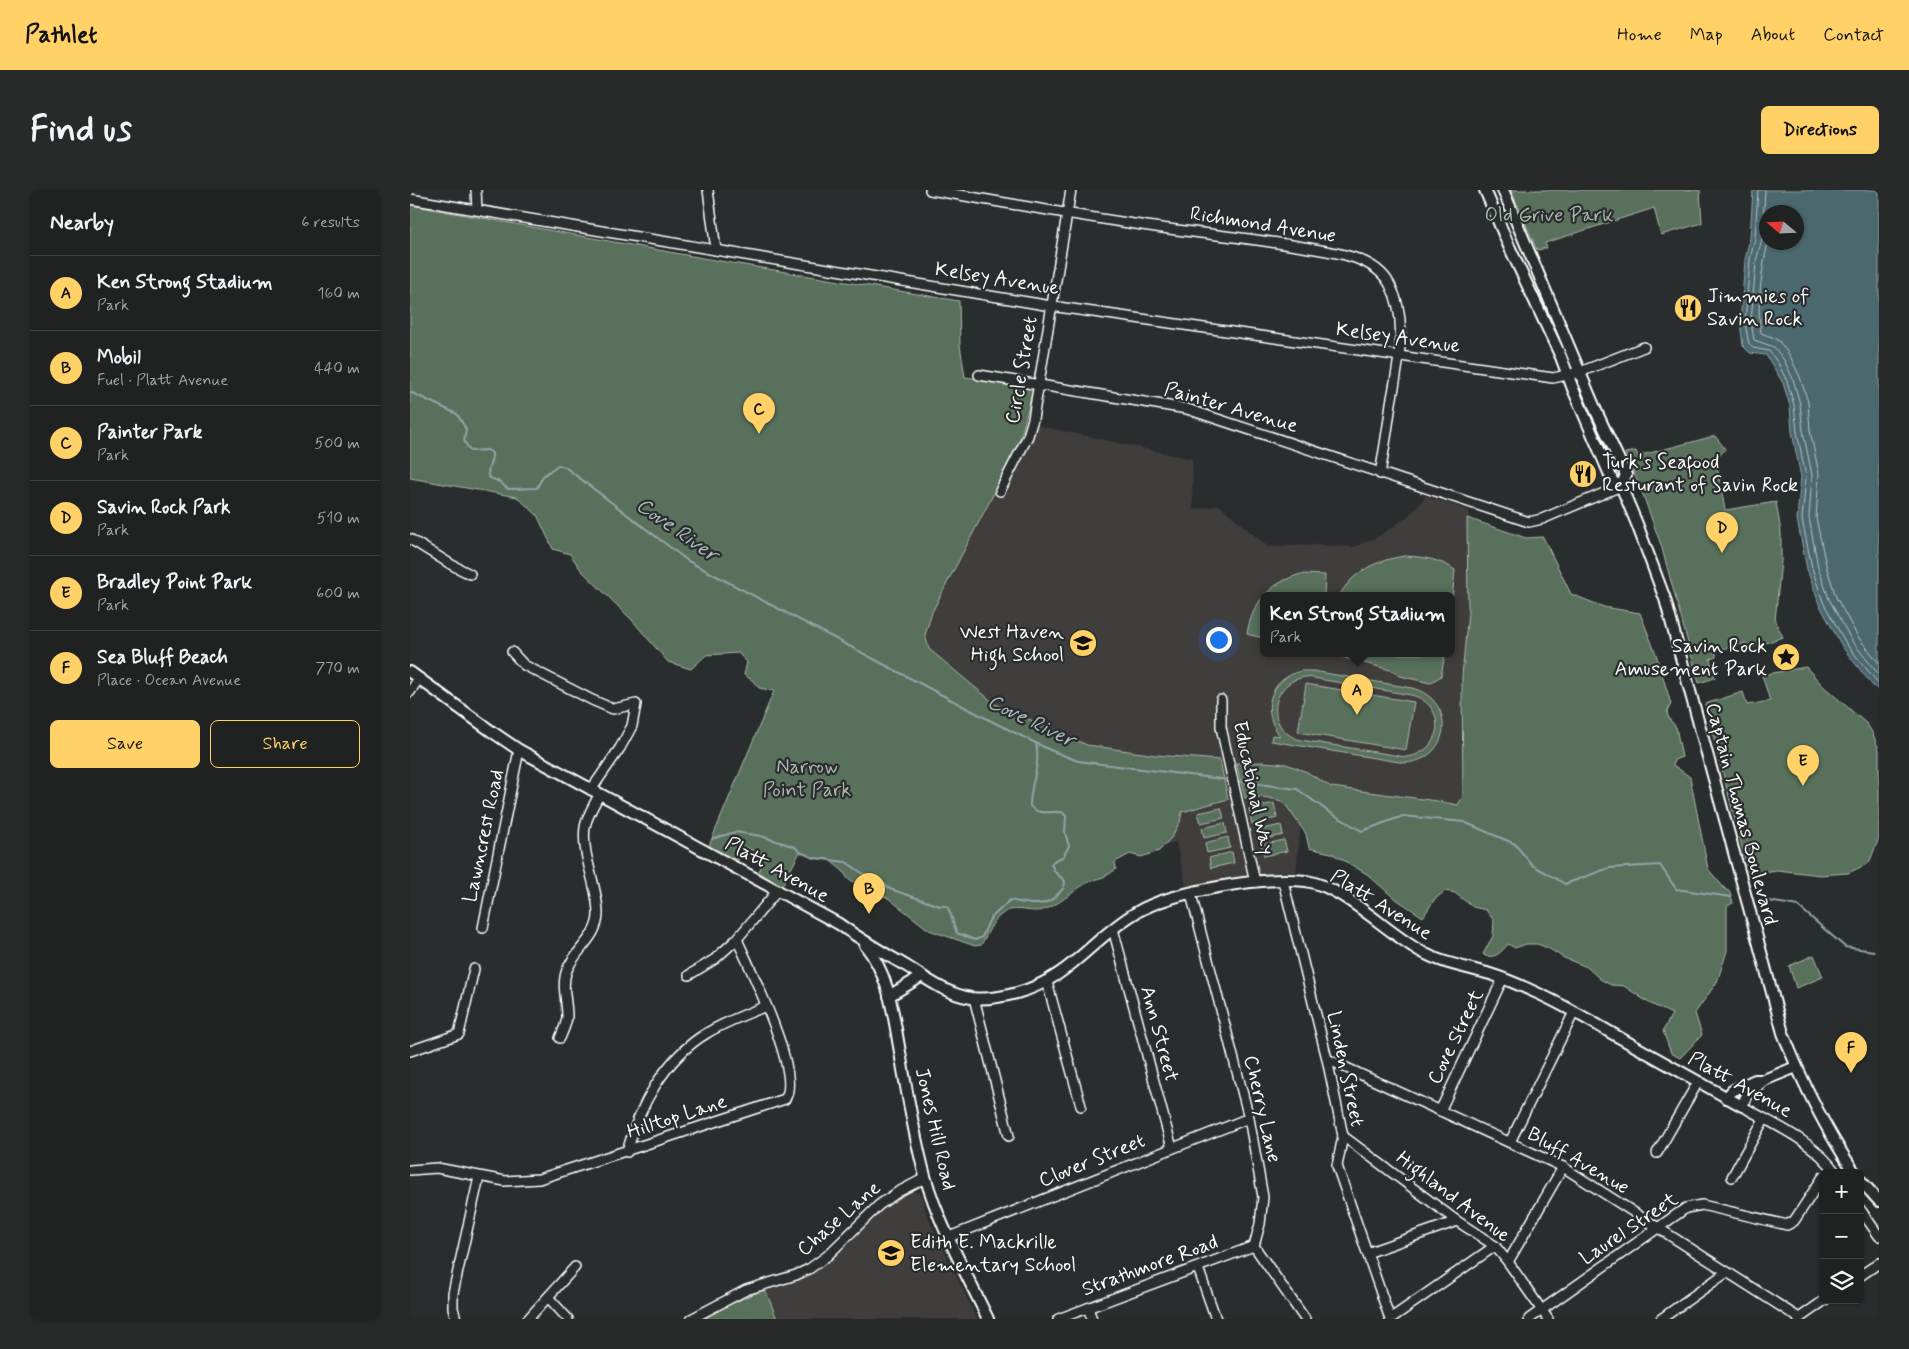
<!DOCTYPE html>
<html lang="en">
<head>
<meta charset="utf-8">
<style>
	:root { --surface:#202222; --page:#282a2a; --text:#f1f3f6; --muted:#a2a4a5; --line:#3d3f40; --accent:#ffd166 }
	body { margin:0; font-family:Mynerve,sans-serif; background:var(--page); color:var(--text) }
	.controls { position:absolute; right:15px; bottom:15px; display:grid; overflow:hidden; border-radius:8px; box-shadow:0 1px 4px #0004 }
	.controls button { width:45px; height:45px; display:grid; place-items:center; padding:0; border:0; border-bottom:1px solid var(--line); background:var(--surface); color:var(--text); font:25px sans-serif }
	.compass { position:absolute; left:1349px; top:15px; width:45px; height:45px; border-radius:50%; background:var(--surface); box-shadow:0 1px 4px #0004; rotate:289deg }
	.you { position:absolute; left:808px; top:449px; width:18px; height:18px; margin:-12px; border:4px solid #fff; border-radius:50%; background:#1a73e8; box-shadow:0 0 0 8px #1a73e833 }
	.badge { display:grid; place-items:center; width:32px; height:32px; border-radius:50%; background:var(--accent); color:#111; font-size:16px; font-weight:700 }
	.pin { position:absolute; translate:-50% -41px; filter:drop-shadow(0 1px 2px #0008) }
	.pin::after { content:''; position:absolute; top:26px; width:18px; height:15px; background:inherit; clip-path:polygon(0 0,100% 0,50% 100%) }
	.popup { position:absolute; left:850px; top:402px; width:195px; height:65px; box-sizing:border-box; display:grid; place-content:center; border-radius:8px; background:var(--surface); filter:drop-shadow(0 1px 4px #0005); font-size:16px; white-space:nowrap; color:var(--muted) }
	.popup b { font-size:19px; color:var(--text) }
	.popup::after { content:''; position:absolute; left:50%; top:100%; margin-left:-10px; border:10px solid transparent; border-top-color:var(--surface) }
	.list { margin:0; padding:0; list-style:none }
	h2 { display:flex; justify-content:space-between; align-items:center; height:65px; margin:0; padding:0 20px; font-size:21px }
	h2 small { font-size:16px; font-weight:400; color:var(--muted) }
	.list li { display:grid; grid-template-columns:32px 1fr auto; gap:15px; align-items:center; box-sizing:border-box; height:75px; padding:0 20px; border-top:1px solid var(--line) }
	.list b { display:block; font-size:19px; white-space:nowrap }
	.list p { margin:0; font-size:16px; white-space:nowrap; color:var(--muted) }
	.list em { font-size:16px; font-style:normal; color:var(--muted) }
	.actions { display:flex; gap:10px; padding:15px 20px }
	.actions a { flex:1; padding:11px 0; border:1px solid var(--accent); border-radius:8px; text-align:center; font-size:18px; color:var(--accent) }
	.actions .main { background:var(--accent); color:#111 }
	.icon { flex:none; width:28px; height:28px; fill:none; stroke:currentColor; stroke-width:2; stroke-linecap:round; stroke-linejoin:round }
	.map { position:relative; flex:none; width:1469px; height:1129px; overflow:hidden; border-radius:8px }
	header { display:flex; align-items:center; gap:30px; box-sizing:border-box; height:70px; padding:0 25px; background:var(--accent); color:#111 }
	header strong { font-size:24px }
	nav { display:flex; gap:28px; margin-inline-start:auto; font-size:18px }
	.intro { display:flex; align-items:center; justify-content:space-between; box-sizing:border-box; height:120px; padding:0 30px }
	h1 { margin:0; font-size:35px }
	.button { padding:12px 22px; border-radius:8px; background:var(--accent); color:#111; font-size:18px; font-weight:700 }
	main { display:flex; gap:30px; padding:0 30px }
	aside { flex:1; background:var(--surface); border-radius:8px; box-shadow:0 1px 4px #0004 }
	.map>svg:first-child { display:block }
</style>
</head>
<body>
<header>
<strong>Pathlet</strong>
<nav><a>Home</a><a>Map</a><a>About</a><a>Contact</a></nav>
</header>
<div class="intro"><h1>Find us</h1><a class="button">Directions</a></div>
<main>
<aside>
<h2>Nearby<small>6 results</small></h2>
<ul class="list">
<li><span class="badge">A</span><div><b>Ken Strong Stadium</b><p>Park</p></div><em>160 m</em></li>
<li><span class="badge">B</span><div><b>Mobil</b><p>Fuel · Platt Avenue</p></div><em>440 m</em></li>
<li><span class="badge">C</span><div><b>Painter Park</b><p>Park</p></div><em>500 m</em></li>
<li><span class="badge">D</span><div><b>Savin Rock Park</b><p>Park</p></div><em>510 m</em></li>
<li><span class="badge">E</span><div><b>Bradley Point Park</b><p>Park</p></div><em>600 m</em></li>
<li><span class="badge">F</span><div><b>Sea Bluff Beach</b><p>Place · Ocean Avenue</p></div><em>770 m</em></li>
</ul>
<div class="actions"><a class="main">Save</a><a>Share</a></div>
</aside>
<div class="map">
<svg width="1469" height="1129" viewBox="0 0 1469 1129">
	<rect width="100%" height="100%" fill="#2a2d2e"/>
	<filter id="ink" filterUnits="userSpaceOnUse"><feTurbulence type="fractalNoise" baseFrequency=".02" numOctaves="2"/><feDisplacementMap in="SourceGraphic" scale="10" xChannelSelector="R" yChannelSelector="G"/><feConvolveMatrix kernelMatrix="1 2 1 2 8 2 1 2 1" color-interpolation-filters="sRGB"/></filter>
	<g filter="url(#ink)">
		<!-- built -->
		<g fill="#403d3c" fill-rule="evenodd">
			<path d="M593,228L782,269L783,320L809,315L858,357L906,355L944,357L967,347L993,330L1007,318L1015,306L1059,320L1061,347L1058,617L892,622L886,683L880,682L826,687L776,696L766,652L751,656L469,519ZM853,406H1041V464H853Z"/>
			<path d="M503,1001L508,1002L511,1005L516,1023L567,1129H297L336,1107L392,1088L404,1082L416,1074L472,1019L489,1008Z"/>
		</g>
		<!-- green -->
		<g fill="#596f5b" stroke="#acb7ad" fill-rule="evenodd">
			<path d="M1101,0H1290L1292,33L1251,45L1244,18L1135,53L1137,58L1127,60Z"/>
			<path d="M0,15L298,69L549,111L550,155L555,187L624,197L610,249L598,276L522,422L515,445L519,459L585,514L677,555L746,565L810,570L818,609L772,622L770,632L761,648L749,661L731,667L720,664L705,672L706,679C693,690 688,687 675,694C663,701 646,717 633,720C619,724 605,714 592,724C581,732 578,744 571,755L565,756L519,740L478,708L438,689L433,681L418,669L404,668L390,662L372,696L348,684L355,667L336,657L327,672L298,658L364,501L349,498L342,490L334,485L337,472L328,463L296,465L281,479L258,472L222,430L171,380L160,364L143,359L127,325L107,307L0,288Z"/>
			<path d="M1305,246L1315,259L1306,270L1315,320L1366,312L1371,342V371L1365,431L1373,447L1338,459L1336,453L1306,461V467L1300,469L1305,488L1289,493L1251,355L1232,302L1215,263L1226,261L1228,266Z"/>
			<path d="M1057,328L1116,348L1133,347L1161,404L1194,417L1230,423L1246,464L1261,514L1257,522L1259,529L1266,537L1272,567L1264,570L1263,575L1280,587L1298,679L1315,699L1320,702L1323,713L1317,716V761L1307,792L1285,823L1292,845L1270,868L1261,863L1253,841L1262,824L1239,813L1214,796L1201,795L1190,789L1177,777L1154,768L1138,758L1127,754H1116L1105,758L1098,754C1091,762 1087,768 1075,766L1073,764L1083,746L1084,731L1076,720L1063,717L1045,703L1035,701L1024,710L1013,727L983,707L957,684L921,663L899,658L896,644L873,611L853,607L835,608L826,573L854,572L876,574L897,582L921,597L1027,611L1048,615L1053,606L1052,486L1058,422Z"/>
			<path d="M995,366C1014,367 1029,369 1045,380L1041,419V406H929C943,381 967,370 995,366Z"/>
			<path d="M891,384L915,385L914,406H853V448L837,444C842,412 860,393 891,384Z"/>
			<path d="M921,464H1035L1031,486L1020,493L990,486L984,481Z"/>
			<path d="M1396,477L1413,496L1457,534L1463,544L1469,560V648L1459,673L1438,683L1411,685L1367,680L1339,684L1295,514L1333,502L1337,515L1360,511L1352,485Z"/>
			<path d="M891,481H903L1002,498C1047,510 1042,570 995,573L861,551L862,545L870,546C850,521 859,489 891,481ZM897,487L1001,505C1038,514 1034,563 996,567L891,550C854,541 859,490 897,487Z"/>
			<path d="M896,494L1004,512L996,560L888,542Z"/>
			<path d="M864,613L867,628L842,634L839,619Z"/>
			<path d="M811,618L814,628L791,633L788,623Z"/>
			<path d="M815,633L817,643L794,648L792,638Z"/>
			<path d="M871,635L873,645L850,650L848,640Z"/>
			<path d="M818,647L820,658L797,663L795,653Z"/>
			<path d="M874,650L877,661L854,666L851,655Z"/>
			<path d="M822,662L824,673L801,678L799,668Z"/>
			<path d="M1404,765L1413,787L1386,798L1379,776Z"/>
			<path d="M355,1099L367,1129H294L313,1117Z"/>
		</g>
		<!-- water -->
		<path fill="#4b686e" stroke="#93a4a8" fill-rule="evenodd" d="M1343,0H1469V500L1463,496L1433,458L1409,414L1397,379L1387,329L1391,287L1382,242L1380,216L1373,193L1356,165L1340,163L1333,156L1330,133L1335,70L1340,48ZM1356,22H1386V52H1356Z"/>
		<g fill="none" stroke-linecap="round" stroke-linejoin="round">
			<!-- shore -->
			<g stroke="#b7c3c5" stroke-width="1">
				<path d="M1348,0L1345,48L1340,70L1335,133L1339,154L1343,158L1359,161L1368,173L1377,191L1384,215L1387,242L1396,287L1392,329L1402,378L1413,412L1437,455L1469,494"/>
				<path d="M1355,0L1352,49L1346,71L1341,132L1344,150L1364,157L1374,170L1383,189L1390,214L1393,241L1402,285L1399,328L1408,377L1419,409L1442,451L1469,485"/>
				<path d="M1358,52C1352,79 1346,116 1351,143L1362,147L1369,151L1380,166L1390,187L1398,212L1400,240L1409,284L1406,328L1416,375L1426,407L1448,447L1469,473"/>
			</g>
			<!-- stream -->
			<g stroke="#93a4a8" stroke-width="2">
				<path d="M0,202L47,224L56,239L54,251L60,261L78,260L82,263C83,272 77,277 78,287L90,292L98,299L127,298L133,286L148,275L155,277L278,371L585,533L640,560L668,571L819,590"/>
				<path d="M826,591L887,599L919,622L952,641L993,626L1054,632L1105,654L1122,675L1155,694L1199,678L1250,675L1266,699L1321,707"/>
				<path d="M302,649L325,642L351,646L385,657L390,662L404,668L436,672L458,687L472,692L480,699L530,716H537C542,725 543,734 547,743L565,750L572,747L580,729L600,710C618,714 635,719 648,704C652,700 655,697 655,691L645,682L641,674L645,670L653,667L659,656L655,643L656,626L652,622C641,621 628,626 620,616C620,592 631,578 626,553"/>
				<path d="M1353,710L1388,716L1435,757L1464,761"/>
			</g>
			<defs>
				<g id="minor">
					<path d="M66,0L67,20"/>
					<path d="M298,0L306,60"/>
					<path d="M520,0C602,14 684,29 766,40C808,45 851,50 893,57C910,60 928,62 945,68C959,73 973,81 980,95C999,130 988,176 981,213C978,237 974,261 970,284"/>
					<path d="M0,9L641,116L1143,188L1170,182L1234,157"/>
					<path d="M569,185L777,219L1119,332L1132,329L1211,296"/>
					<path d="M590,301L618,246L623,229L661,0"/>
					<path d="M0,349L42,375L60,384"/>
					<path d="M102,462L114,475L182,510L203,519L226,514L222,536L210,558L181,600"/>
					<path d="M0,502L9,488"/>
					<path d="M811,510V537L845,692"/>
					<path d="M873,691L917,869L933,946L927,976L980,1129"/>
					<path d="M781,704L839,928L853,1007L850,1034L844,1056L895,1129"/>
					<path d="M73,738L109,560"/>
					<path d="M703,739L762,958"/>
					<path d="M279,785L305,769L327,749L368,700"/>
					<path d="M637,792L671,916"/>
					<path d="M564,808L599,946"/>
					<path d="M150,848C153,841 157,833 157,826C157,810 151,795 157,780C165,760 188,747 188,724C188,695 171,666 175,637C177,626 184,615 189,605"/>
					<path d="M0,861L49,844L64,779"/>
					<path d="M917,869L1153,977L1389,1128"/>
					<path d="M1332,916C1364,935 1404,951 1426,983"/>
					<path d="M1030,921L1093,788"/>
					<path d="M933,946L1047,1031L1085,1056L1098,1072L1138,1129"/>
					<path d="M1100,952L1164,822"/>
					<path d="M217,962C229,916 255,868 297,843C315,832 337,824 356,816"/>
					<path d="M1247,963L1288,892"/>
					<path d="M0,980L27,978L95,991L129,989L375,909C393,884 339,777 327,749"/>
					<path d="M1322,987L1354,929"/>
					<path d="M1450,1019L1469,1046"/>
					<path d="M539,1047L839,928"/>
					<path d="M957,1063L1047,1031"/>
					<path d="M1098,1072L1153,977"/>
					<path d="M788,1078L806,1129"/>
					<path d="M1450,1086L1469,1073"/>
					<path d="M138,1107L158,1129"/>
					<path d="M678,1118L682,1129"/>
					<path d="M46,1129L43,1118V1103L69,987"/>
					<path d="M118,1129L165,1077"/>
					<path d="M281,1129L336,1100L386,1085L399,1079L417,1066L469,1015L488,1002L515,988"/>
					<path d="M648,1129L844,1056"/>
					<path d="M980,1129L1085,1056"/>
					<path d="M1119,1129L1276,1018L1292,1015L1377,1035L1384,1031L1413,987"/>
					<path d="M1251,1129L1317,1082"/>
					<path d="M1388,1129L1415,1110"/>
				</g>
				<g id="major">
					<path d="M1075,0L1098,54L1151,167L1163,199L1203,292L1211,296L1227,334L1255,409L1373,843C1392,892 1415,939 1445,983"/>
					<path d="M1093,0L1187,223L1216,285L1211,296"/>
					<path d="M0,482L81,541L109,560L429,734C451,750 474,763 498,777C518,790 537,804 561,808C576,810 592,807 607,803C661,788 682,748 727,722C763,701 855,686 896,691C933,696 978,744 1012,762C1033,774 1057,777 1080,784C1096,789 1112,796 1127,803C1156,816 1184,833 1212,849C1252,871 1292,894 1332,916L1337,905L1354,890"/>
					<path d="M455,755C480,786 483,824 490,862C497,904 504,945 515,986C529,1035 556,1083 578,1129"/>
					<path d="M479,806L512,786"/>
					<path d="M1316,908L1322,901L1330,897L1345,890H1354L1386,877"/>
					<path d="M1450,990L1469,1011"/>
				</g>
			</defs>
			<!-- minor casing -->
			<use href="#minor" stroke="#fff" stroke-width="12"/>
			<!-- major casing -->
			<use href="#major" stroke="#fff" stroke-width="14"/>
			<!-- minor -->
			<use href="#minor" stroke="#2a2d2e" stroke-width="9"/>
			<!-- major -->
			<use href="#major" stroke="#2a2d2e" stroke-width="10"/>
		</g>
	</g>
	<!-- icons -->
	<defs>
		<symbol id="restaurant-disc" viewBox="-11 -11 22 22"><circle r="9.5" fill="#ffd166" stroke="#2a2d2e"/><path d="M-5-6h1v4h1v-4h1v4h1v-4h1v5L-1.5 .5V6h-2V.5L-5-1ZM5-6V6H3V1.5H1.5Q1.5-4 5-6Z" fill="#111"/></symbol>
		<symbol id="school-disc" viewBox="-11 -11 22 22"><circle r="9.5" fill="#ffd166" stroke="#2a2d2e"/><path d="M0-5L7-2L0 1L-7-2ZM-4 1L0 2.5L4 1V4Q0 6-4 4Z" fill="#111"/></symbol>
		<symbol id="sight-disc" viewBox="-11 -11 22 22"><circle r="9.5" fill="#ffd166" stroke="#2a2d2e"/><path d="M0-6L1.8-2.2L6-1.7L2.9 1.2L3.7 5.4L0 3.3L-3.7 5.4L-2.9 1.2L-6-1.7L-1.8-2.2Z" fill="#111"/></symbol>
	</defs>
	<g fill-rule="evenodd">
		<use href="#restaurant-disc" x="1262" y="102" width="32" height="32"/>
		<use href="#restaurant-disc" x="1157" y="268" width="32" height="32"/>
		<use href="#school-disc" x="657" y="437" width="32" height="32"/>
		<use href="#sight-disc" x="1360" y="451" width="32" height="32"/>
		<use href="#school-disc" x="465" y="1047" width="32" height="32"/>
	</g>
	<g text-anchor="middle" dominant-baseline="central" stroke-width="4.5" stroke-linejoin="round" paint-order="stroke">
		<!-- park labels -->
		<g font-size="20" fill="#acb7ad" stroke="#2a2d2e">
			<text x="1139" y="25">Old Grive Park</text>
			<text x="397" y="577">Narrow<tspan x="397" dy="23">Point Park</tspan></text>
		</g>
		<!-- street labels -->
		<g font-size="20" fill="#fff" stroke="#2a2d2e">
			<text transform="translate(853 35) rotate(9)">Richmond Avenue</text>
			<text transform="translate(587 89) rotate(9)">Kelsey Avenue</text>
			<text transform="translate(988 148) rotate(8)">Kelsey Avenue</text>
			<text transform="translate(612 180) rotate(-80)">Circle Street</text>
			<text transform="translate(821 218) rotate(16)">Painter Avenue</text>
			<text transform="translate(843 598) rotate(78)">Educational Way</text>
			<text transform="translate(1331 624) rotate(75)">Captain Thomas Boulevard</text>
			<text transform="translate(74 646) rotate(-78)">Lawncrest Road</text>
			<text transform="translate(367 680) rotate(29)">Platt Avenue</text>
			<text transform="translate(971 715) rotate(32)">Platt Avenue</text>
			<text transform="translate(749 844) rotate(75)">Ann Street</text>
			<text transform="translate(1046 847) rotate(-64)">Cove Street</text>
			<text transform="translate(935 879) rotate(78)">Linden Street</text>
			<text transform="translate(1330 895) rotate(29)">Platt Avenue</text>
			<text transform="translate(852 919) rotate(77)">Cherry Lane</text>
			<text transform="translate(267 927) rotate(-18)">Hilltop Lane</text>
			<text transform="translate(525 939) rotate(77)">Jones Hill Road</text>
			<text transform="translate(682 971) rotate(-22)">Clover Street</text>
			<text transform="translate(1168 971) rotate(30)">Bluff Avenue</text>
			<text transform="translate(1043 1007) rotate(37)">Highland Avenue</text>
			<text transform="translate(429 1029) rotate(-41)">Chase Lane</text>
			<text transform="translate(1219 1039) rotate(-34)">Laurel Street</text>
			<text transform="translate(740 1076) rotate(-20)">Strathmore Road</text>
		</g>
		<!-- poi labels -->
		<g font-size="20" fill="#fff" stroke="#2a2d2e" text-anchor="start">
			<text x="1297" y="106">Jimmies of<tspan x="1297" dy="23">Savin Rock</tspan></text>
			<text x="1192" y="272">Turk's Seafood<tspan x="1192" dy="23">Resturant of Savin Rock</tspan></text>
			<text x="654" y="442" text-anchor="end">West Haven<tspan x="654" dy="23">High School</tspan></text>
			<text x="1357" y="456" text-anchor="end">Savin Rock<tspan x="1357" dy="23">Amusement Park</tspan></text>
			<text x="500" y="1052">Edith E. Mackrille<tspan x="500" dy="23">Elementary School</tspan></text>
		</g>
		<!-- water labels -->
		<g font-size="21" font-style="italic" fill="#aebbbe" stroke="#2a2d2e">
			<text transform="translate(267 340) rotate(35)">Cove River</text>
			<text transform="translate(621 531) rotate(26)">Cove River</text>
		</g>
	</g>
</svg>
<div class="controls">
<button>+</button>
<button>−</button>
<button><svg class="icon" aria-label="layers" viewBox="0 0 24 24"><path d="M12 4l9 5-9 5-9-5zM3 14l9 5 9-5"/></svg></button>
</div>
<svg class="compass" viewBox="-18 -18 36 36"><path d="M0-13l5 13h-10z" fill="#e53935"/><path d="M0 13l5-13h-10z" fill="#a2a4a5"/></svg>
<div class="you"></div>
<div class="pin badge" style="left:947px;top:525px">A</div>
<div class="popup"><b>Ken Strong Stadium</b>Park</div>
<div class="pin badge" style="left:459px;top:724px">B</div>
<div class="pin badge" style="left:349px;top:244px">C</div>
<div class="pin badge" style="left:1312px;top:363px">D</div>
<div class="pin badge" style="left:1393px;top:596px">E</div>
<div class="pin badge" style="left:1441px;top:883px">F</div>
</div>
</main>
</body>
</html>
